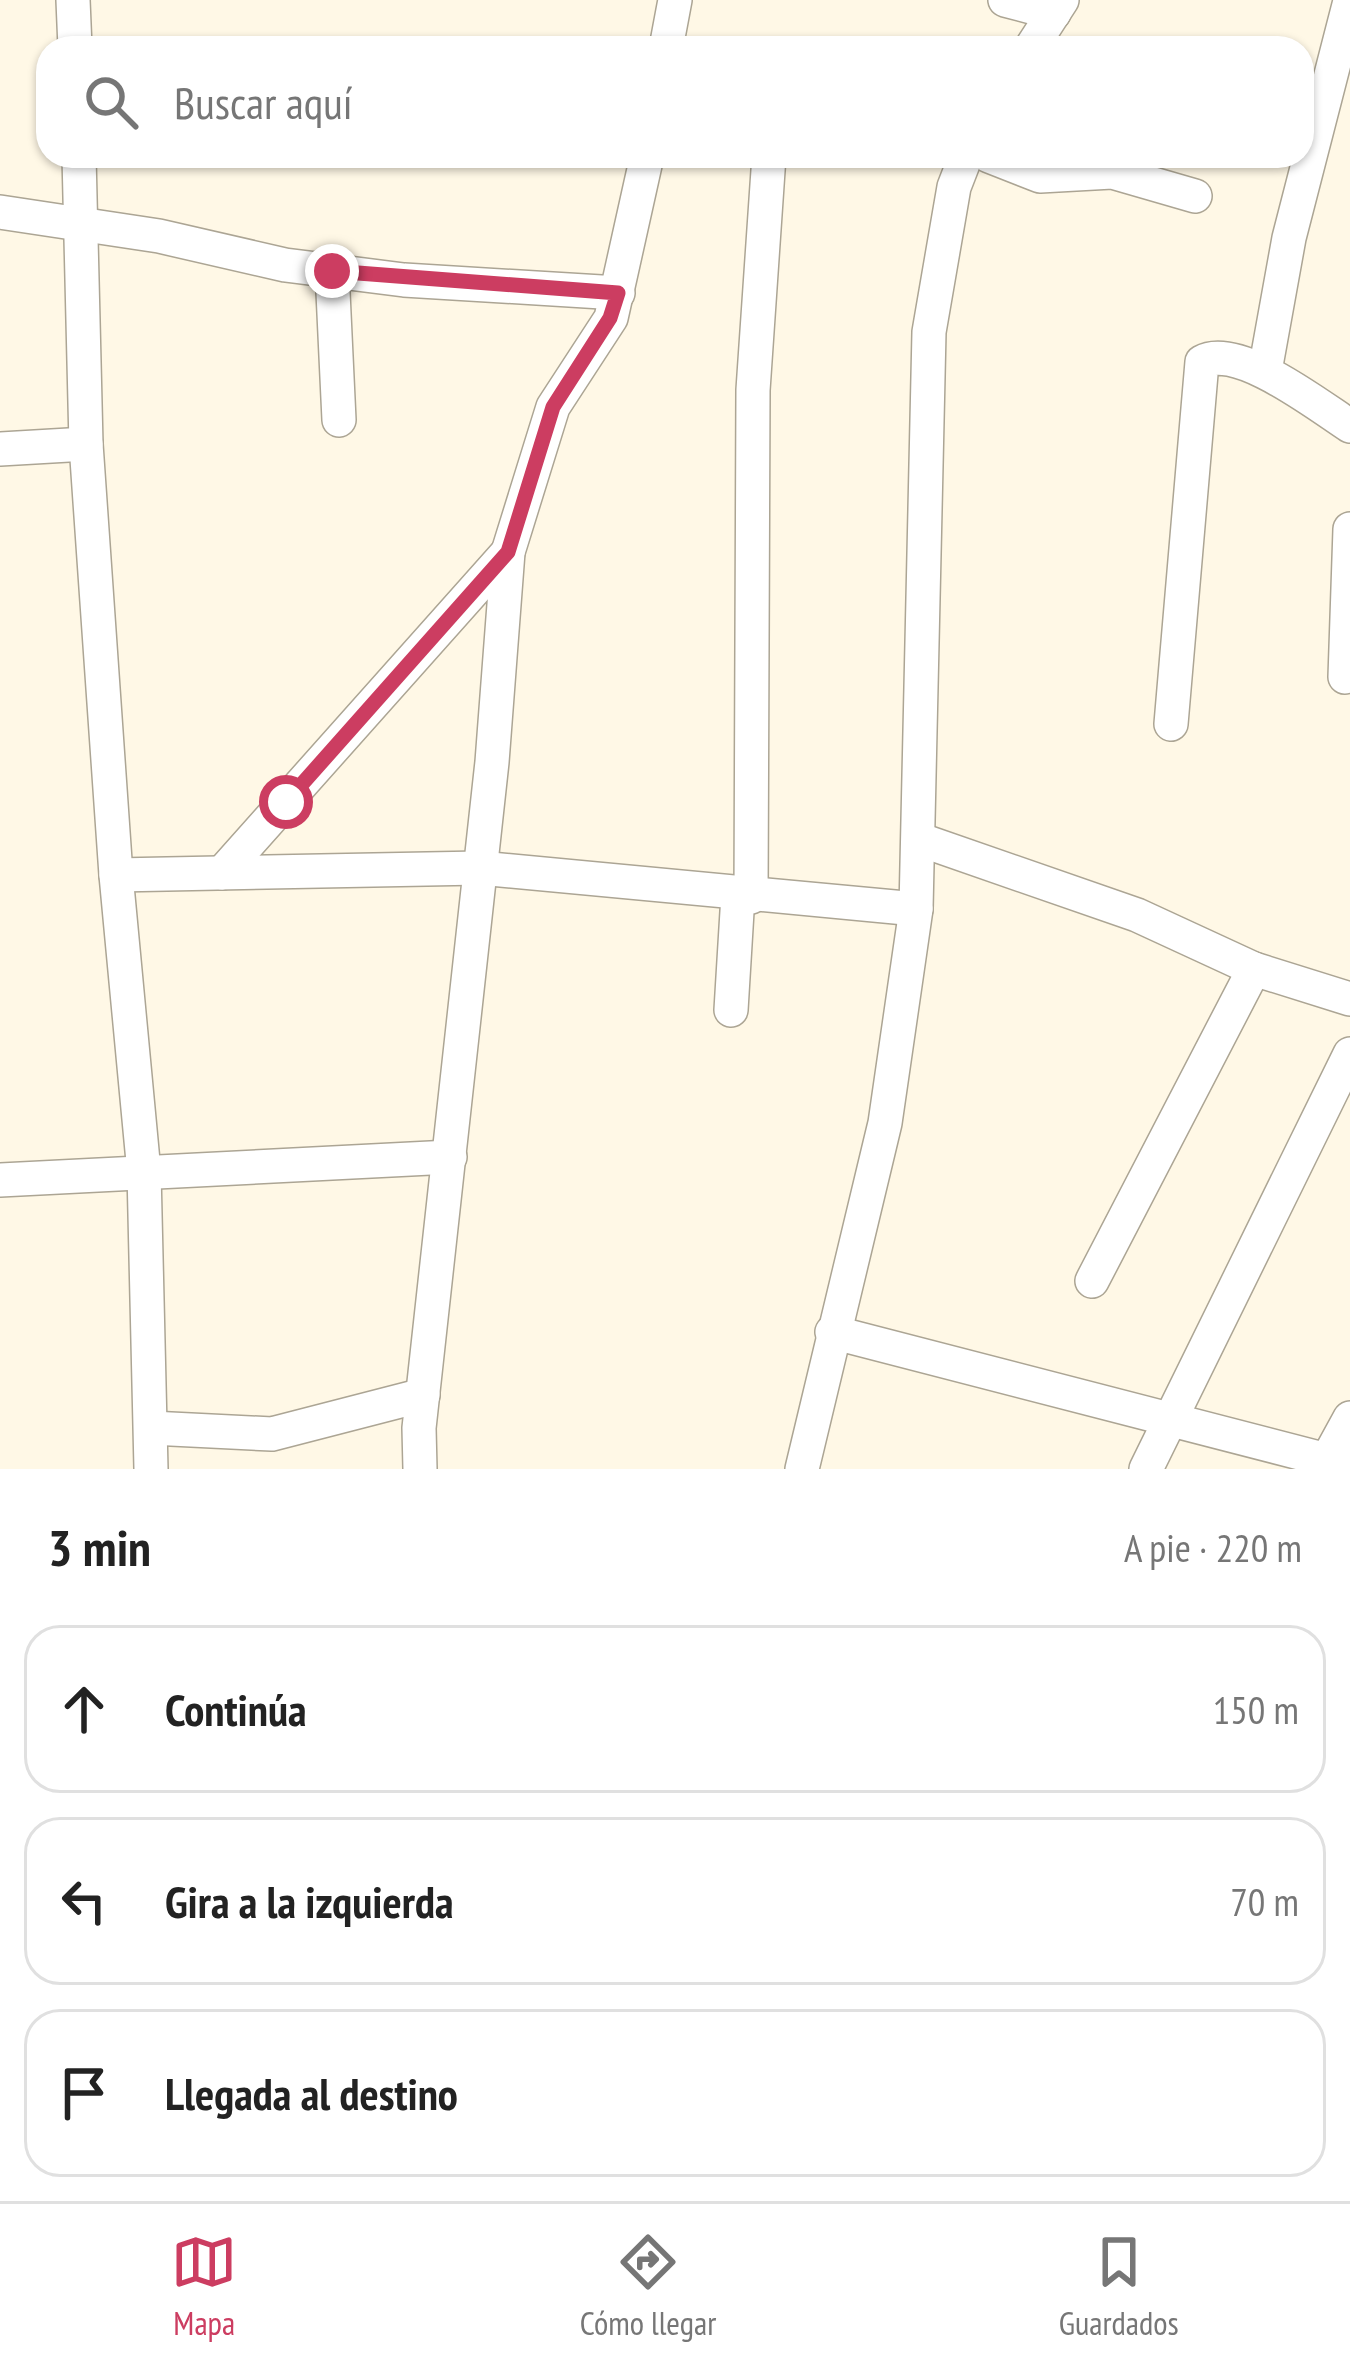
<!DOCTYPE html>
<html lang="es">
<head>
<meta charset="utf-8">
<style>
	:root { --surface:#fff; --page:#f2f2f2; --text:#222; --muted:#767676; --line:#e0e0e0; --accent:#cc3d61 }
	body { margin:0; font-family:"PT Sans Narrow",sans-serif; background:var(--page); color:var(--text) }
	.stop { position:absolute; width:36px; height:36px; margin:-27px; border:9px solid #cc3d61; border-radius:50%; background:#fff }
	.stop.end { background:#cc3d61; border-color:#fff; box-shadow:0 3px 12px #0008 }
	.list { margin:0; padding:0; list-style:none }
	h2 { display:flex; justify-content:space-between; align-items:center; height:156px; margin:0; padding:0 48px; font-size:51px }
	h2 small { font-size:39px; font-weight:400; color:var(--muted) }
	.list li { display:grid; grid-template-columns:78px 1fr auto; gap:36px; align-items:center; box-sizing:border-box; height:168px; margin:0 24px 24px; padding:0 24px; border:3px solid var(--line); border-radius:36px }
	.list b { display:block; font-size:45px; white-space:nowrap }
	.list em { font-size:39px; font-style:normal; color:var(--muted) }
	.icon { flex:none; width:66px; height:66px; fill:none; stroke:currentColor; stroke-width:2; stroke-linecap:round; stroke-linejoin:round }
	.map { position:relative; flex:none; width:1350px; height:1469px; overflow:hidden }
	.search { position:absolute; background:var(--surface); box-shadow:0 3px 9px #0004; left:36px; right:36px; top:36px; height:132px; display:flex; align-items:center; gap:30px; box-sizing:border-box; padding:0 42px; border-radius:36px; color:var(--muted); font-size:45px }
	.sheet { height:732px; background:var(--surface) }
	nav { display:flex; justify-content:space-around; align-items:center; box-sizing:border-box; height:168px; border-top:3px solid var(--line); background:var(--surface); font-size:33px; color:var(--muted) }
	nav a { display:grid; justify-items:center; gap:6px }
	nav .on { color:var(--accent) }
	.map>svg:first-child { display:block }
</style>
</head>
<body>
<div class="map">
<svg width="1350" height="1469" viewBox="0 0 1350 1469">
	<rect width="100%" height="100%" fill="#fff8e6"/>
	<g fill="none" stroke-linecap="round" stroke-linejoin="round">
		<defs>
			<g id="minor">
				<path d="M73,0L75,48"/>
				<path d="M1005,0L1054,13"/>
				<path d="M666,48L675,0"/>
				<path d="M1031,48L1062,0"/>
				<path d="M79,156L86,444L116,875L144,1172L151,1469"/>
				<path d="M989,156L1040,176L1112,172L1195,196"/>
				<path d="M0,212L159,236L285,265L404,280L618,293"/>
				<path d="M332,271L339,420"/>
				<path d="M1265,371L1289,238L1350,1"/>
				<path d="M0,449L86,444"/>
				<path d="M1345,677L1350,529"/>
				<path d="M1171,724L1202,362C1237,342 1319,406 1350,426"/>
				<path d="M921,840L1137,915L1254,969L1350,999"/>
				<path d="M222,873L508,552"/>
				<path d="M116,875L480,868L916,909"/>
				<path d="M751,897L753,390L769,156"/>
				<path d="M731,1010L738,895"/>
				<path d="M0,1180L450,1157"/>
				<path d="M1092,1281L1254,969"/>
				<path d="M832,1332L1350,1466"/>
				<path d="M151,1428L272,1434L423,1395"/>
				<path d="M1327,1460L1350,1418"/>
				<path d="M420,1469L419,1428L492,762L508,552L553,407L611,318L647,156"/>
				<path d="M802,1469L885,1123L916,909L929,332L954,187L966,156"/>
				<path d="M1146,1469L1350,1054"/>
			</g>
		</defs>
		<!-- minor casing -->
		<use href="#minor" stroke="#aca594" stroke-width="36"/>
		<!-- minor -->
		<use href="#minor" stroke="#fff" stroke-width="33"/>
	</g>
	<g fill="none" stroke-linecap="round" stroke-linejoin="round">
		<!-- route -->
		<path stroke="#cc3d61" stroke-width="15" d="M286,802L508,552L553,407L610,318L618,293L332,271"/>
	</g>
</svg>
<div class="stop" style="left:286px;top:802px"></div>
<div class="stop end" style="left:332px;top:271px"></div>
<div class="search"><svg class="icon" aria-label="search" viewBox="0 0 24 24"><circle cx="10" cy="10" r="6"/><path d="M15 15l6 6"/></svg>Buscar aquí</div>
</div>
<section class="sheet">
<h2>3 min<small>A pie · 220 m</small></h2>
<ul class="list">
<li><svg class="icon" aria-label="ahead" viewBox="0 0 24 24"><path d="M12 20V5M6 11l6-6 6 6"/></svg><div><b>Continúa</b></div><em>150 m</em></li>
<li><svg class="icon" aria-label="left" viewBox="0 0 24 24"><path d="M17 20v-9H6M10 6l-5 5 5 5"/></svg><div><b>Gira a la izquierda</b></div><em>70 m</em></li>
<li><svg class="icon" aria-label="arrive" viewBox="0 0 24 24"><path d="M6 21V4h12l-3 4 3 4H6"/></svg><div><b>Llegada al destino</b></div></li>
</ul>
</section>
<nav>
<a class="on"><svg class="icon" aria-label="map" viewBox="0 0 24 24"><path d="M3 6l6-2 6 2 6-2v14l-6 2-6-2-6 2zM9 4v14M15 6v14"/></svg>Mapa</a>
<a><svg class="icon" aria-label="directions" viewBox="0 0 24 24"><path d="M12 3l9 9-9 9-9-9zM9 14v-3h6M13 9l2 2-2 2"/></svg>Cómo llegar</a>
<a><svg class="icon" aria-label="saved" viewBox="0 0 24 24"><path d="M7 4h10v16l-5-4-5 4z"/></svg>Guardados</a>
</nav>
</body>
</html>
